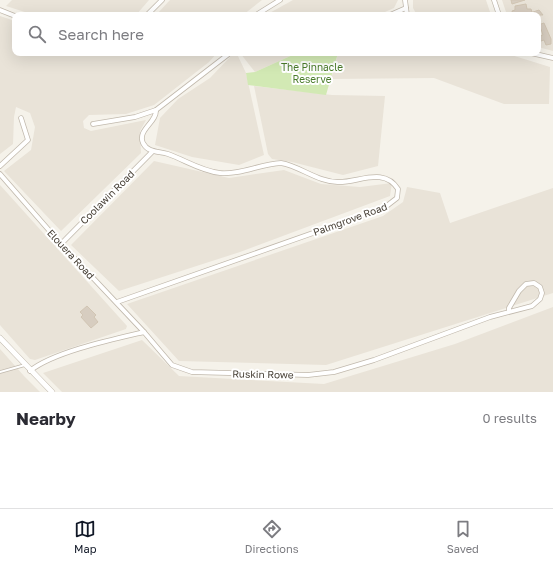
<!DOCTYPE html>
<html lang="en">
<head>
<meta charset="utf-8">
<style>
	:root { --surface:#fff; --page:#f2f2f3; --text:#2b2b33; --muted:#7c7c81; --line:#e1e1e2; --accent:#111827 }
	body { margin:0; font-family:"Golos Text",sans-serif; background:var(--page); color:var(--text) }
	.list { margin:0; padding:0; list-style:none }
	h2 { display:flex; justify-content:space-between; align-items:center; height:52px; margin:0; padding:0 16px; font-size:17px }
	h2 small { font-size:13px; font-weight:400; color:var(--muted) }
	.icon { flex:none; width:22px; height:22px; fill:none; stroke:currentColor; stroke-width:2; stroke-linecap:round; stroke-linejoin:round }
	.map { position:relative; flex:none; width:553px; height:392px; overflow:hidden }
	.search { position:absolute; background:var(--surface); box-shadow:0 4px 16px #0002; left:12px; right:12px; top:12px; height:44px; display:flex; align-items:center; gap:10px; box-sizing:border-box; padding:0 14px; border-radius:8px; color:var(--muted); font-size:15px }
	.sheet { height:116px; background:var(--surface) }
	nav { display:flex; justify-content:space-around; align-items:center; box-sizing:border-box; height:56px; border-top:1px solid var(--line); background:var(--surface); font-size:11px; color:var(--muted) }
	nav a { display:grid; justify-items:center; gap:2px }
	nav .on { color:var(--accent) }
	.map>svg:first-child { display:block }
</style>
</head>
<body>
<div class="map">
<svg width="553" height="392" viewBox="0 0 553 392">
	<rect width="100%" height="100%" fill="#f5f2ea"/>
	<!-- residential -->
	<g fill="#e9e3d8">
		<path d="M12,0H149L136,15H34L6,6Z"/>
		<path d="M170,0H262L243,15H156Z"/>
		<path d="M293,0H398L394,8L378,15H266Z"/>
		<path d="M413,0H486L491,15H417L413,8Z"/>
		<path d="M502,0H553V51L538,47V15H507Z"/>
		<path d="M0,16L15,21V53H217L209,62L154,105L126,114L89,115L83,121L84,128L91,131L146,120L140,131L141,153L61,231L4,171L31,150L35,127L30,113L16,107L14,117L13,144L0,154Z"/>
		<path d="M240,53H297L255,72Z"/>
		<path d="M338,53H505L550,67L549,104H504L434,78L331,79Z"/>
		<path d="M237,54L246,73L264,155L239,165L192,157L155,145L160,118L178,99L210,78L232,55Z"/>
		<path d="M254,86L332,95L385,96L378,166L343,175L292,162L272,159L268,154Z"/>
		<path d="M154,161L229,178L284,170L321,184L360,187L392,183L390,196L240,252L119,291L71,245Z"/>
		<path d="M0,185L127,326L126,329L35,360L30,359L0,325Z"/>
		<path d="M407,187L440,193L450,223L553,188V293L326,365L179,361L127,304L383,216L403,202Z"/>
		<path d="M553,307V392H62L43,373L142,340L179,376L324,384L455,344Z"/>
		<path d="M0,349L24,376L40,392H0Z"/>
	</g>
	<!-- green -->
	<path fill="#d2e9b4" d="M297,53H338L326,95L248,85L246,73L255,72Z"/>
	<!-- building -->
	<g fill="#d7cdc0" stroke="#d1c5b3">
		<path d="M511,0H525L512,4Z"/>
		<path d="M526,4L527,9H531L532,12L522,15H513L512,11L515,10V6Z"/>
		<path d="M539,10L543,15H524Z"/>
		<path d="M544,23L551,39V44L546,45L544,40L538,42V37L543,35L541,29L538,30V25Z"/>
		<path d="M87,306L96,315L94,317L98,322L91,328L81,317L83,315L80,312Z"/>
	</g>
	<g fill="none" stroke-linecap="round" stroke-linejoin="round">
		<defs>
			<path id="service" d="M0,372L25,365"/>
			<g id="minor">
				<path d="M405,0L407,15"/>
				<path d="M494,0L499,15"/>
				<path d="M0,10L15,16"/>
				<path d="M147,15L162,0"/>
				<path d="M256,15L280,0"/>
				<path d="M390,15L406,8"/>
				<path d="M531,53L553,58"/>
				<path d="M93,124L135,117L156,110"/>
				<path d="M0,166L28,140L21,118"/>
				<path d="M0,174L61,244L144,332"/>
				<path d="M61,244L153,151"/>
				<path d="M117,302L384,208L397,198L398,189C384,167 360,182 339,182C319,183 300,166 281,163C260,164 241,175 220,173C201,171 185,160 168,154C159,151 148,153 143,143C137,130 157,122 156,110L230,53"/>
				<path d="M30,371C53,352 114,339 144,332L172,365L192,372L308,375L334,372L374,360L490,317L532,306L540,299L542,293L540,287L534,283L526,284L519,291L509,308V312"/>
			</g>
			<path id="tertiary" d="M0,338L52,392"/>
		</defs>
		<!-- service casing -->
		<use href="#service" stroke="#c1b9ad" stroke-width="3.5"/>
		<!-- minor casing -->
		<use href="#minor" stroke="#c1b9ad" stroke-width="5.5"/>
		<!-- tertiary casing -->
		<use href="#tertiary" stroke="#c1b9ad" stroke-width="6"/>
		<!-- service -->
		<use href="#service" stroke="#fff" stroke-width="2"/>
		<!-- minor -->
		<use href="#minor" stroke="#fff" stroke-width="4"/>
		<!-- tertiary -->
		<use href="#tertiary" stroke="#fff" stroke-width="5"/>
	</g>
	<g text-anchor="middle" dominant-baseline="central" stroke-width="4" stroke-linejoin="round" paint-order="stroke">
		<!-- park labels -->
		<g font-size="10" fill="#4a7c2b" stroke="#fff">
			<text x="312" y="67">The Pinnacle<tspan x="312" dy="12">Reserve</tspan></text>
		</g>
		<!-- street labels -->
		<g font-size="10" fill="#494238" stroke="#fff">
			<text transform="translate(107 197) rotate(-45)">Coolawin Road</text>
			<text transform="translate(350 219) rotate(-20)">Palmgrove Road</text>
			<text transform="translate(71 254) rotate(47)">Elouera Road</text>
			<text transform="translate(263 374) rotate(1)">Ruskin Rowe</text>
		</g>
	</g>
</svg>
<div class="search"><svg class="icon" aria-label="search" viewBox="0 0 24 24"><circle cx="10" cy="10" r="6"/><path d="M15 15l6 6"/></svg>Search here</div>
</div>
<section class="sheet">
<h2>Nearby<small>0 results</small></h2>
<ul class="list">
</ul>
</section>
<nav>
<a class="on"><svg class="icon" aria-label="map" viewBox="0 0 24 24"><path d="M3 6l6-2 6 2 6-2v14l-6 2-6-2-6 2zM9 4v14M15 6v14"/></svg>Map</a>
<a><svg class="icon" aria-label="directions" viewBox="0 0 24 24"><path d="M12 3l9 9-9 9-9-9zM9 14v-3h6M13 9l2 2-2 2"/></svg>Directions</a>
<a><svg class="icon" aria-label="saved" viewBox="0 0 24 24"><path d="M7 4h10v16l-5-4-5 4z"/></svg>Saved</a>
</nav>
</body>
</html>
